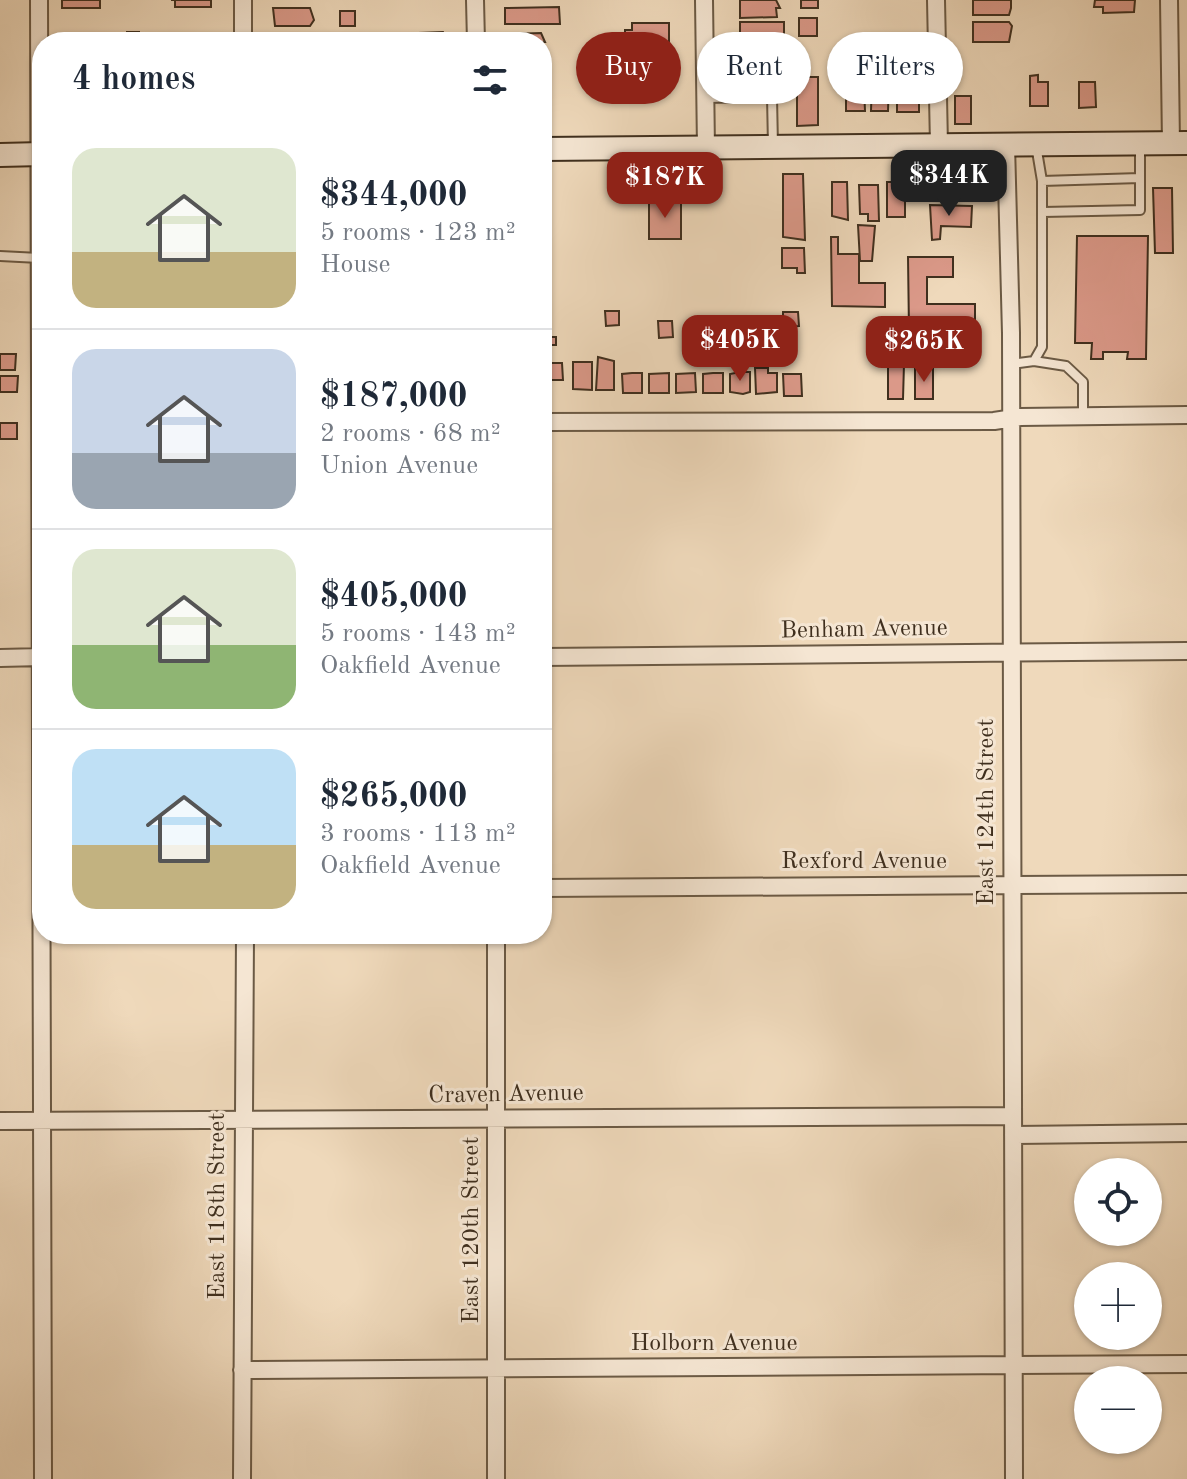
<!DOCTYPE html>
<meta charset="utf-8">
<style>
:root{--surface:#fff;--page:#f2f2f3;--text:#1f2937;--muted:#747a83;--line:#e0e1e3;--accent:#8f2418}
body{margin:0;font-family:"Old Standard TT",serif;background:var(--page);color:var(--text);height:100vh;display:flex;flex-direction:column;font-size:30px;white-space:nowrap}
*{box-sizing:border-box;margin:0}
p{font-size:26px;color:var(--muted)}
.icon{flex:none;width:44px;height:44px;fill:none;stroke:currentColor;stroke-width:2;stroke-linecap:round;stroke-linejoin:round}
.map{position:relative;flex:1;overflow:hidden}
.side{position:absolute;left:32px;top:32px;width:520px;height:912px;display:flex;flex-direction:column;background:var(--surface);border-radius:32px;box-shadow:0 2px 6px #0004}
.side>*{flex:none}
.top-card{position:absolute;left:576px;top:32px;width:490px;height:72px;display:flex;gap:16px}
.tools{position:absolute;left:1074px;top:1158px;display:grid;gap:16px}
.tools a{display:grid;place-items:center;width:88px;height:88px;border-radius:50%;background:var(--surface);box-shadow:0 2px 6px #0004;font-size:40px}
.price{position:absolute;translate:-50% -68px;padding:0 18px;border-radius:16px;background:var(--accent);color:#fff;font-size:26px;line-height:52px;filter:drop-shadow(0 2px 4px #0008)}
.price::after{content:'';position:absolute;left:50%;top:48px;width:24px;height:18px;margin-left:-12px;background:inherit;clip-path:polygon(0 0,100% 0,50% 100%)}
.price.selected{background:#222;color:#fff}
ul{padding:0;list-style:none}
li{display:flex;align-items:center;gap:24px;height:200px;padding:0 40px}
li+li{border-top:2px solid var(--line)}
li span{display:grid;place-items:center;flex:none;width:224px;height:160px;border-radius:24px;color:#555}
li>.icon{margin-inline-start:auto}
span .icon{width:96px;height:96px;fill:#fffc;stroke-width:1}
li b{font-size:34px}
h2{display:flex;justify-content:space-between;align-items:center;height:96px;padding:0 40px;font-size:34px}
.pill{padding:0 28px;border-radius:36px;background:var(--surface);box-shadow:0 2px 6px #0004;font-size:28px;line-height:72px}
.pill.selected{background:var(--accent);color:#fff}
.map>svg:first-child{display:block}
.building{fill:#db9989;stroke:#3f2f1e;stroke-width:2}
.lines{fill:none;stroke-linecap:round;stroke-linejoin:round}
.lane-casing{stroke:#6b5a45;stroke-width:12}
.street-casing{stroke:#6b5a45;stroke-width:20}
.secondary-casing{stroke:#3f2f1e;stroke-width:26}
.lane{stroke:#f5e6d3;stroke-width:8}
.street{stroke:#f5e6d3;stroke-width:16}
.secondary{stroke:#f5e6d3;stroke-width:22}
.labels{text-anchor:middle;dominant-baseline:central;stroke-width:6;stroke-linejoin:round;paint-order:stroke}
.street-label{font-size:24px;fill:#3f2f1e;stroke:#f5e6d3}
</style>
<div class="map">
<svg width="1187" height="1479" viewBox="0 0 1187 1479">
<rect width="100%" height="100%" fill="#efd9bb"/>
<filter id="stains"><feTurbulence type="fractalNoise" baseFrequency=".0025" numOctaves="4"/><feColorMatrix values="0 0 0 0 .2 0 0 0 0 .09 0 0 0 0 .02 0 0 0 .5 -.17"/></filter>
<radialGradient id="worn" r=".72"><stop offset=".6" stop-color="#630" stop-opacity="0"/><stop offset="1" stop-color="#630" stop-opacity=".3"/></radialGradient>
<path class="building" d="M62 0H100V8H62Z
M171 0H211V7H175V0Z
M740 0H776L780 8H776L777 17 740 18Z
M801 0H818V8H801Z
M973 0H1011V8L1009 15H973Z
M1095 0H1135L1134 12 1103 13V7H1094Z
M559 7 560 24H505V8Z
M273 8H310L314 20 310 26H275Z
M340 11H355V26H340Z
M799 18H817V36H799Z
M740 22H784V44H740Z
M973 22H1009L1012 26 1009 42H973Z
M632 23H669V42H625V30H632Z
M127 32H139V42H127Z
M443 32 447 42H419V33Z
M541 33 545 42H504V34Z
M63 36H100V41L106 42H61Z
M746 61H779V81L746 82Z
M1038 75V82H1048V106H1030V76Z
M797 77H818V125L797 126Z
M872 77H889L888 111H871Z
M1079 82H1095L1096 107 1079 108Z
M846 86H864L865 111H846Z
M897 88H919V112H897Z
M955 96H971V124H955Z
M783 174H803L805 240 783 237Z
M832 182H847L848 220 832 216Z
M887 182H905V217H887Z
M859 185H878L879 221H868V214H860Z
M1153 188H1172L1173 253H1155Z
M649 202H681V239H649Z
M930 205 972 206 971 227 941 226 940 239 932 240Z
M858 225 875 226 872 261H860Z
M1077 236H1148L1146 359H1127L1128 352H1103V359H1091L1092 343H1075Z
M831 237H838V254H859V283H885V307L832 306Z
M782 248H804L805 273H797V268H782Z
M908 257H953V277H927V304H975V330H909Z
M605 311H619V325L606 326Z
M783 312H798L799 326 783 327Z
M658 321H672L673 337 659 338Z
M766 332H780L781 353H767Z
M929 333 939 334V348H929Z
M542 337H556V345H546V355H542Z
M686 340H699V354H686Z
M0 354H16L15 370H0Z
M598 357 614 361V390H596Z
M891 361 904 364 903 399H888V364Z
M573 362H592V390L573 389Z
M545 363H562L563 380H546Z
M755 368H768V373H777V392L756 394Z
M915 369H933V399H915Z
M740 372H750V392L743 394 730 392V374Z
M632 373H642V393H623L622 374Z
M669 373V393H649V374Z
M695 373 696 392 676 393V374Z
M713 373H723V393H703V374Z
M783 374H801L802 396H784Z
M0 376H18L17 392H0Z
M0 423H17V439H0Z"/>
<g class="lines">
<g class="lane-casing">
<path id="lane" d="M705 98 772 97 773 146
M1036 145 1042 181 1140 178V146
M1043 212 1140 210V178
M0 256 39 258
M1034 361 1066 366 1083 382V416
M1011 364 1034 361 1042 347V181"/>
</g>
<g class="street-casing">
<path id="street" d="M39 0 43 1479
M243 0V42
M475 0 476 42
M704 0 706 148
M936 0 939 145
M1169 0 1171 143
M1006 145 1011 333 1014 1479
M542 422 994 421 1020 417 1187 415
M542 657 1187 651
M0 658 42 657
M542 888 1187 884
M496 934V1479
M0 1121 1013 1116
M1013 1135 1187 1133
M242 1370 1187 1364
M242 1479 245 934"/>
</g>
<g class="secondary-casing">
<path id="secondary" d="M542 149 1187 143
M0 155 42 154"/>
</g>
<use href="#lane" class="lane"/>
<use href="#street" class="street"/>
<use href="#secondary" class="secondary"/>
</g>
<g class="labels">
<g class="street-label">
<text transform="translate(864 630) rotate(-1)">Benham Avenue</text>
<text transform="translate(987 812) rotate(-90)">East 124th Street</text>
<text x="864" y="862">Rexford Avenue</text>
<text transform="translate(506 1095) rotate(-1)">Craven Avenue</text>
<text transform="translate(218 1206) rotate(-90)">East 118th Street</text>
<text transform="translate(472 1230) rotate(-90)">East 120th Street</text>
<text x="714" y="1344">Holborn Avenue</text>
</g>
</g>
<rect width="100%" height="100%" filter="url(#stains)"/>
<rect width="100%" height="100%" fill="url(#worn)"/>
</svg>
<div class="tools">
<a><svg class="icon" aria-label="locate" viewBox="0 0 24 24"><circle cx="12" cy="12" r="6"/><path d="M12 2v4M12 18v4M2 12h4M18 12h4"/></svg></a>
<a>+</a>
<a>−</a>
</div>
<b class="price selected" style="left:949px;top:218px">$344K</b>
<b class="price" style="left:665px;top:220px">$187K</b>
<b class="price" style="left:740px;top:383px">$405K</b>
<b class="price" style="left:924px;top:384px">$265K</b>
<div class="top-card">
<a class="pill selected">Buy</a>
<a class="pill">Rent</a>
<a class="pill">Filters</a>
</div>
<section class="side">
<h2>4 homes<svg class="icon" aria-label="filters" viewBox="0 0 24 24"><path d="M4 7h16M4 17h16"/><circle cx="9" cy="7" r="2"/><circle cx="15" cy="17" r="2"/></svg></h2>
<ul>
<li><span style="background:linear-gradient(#dfe7d0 65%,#c2b280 0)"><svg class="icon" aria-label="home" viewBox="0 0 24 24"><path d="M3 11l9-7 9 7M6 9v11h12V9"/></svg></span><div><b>$344,000</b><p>5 rooms · 123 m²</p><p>House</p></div></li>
<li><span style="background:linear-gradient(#c9d6e8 65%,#9aa5b1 0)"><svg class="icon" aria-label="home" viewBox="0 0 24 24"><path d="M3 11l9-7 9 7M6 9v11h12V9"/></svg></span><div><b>$187,000</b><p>2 rooms · 68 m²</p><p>Union Avenue</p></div></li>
<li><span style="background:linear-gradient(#dfe7d0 60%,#8fb573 0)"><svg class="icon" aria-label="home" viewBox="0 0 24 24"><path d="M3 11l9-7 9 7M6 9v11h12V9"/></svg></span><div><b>$405,000</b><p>5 rooms · 143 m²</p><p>Oakfield Avenue</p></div></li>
<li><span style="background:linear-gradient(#bfe0f5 60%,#c2b280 0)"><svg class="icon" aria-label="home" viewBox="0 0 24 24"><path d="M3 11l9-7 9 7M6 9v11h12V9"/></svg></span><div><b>$265,000</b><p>3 rooms · 113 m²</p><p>Oakfield Avenue</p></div></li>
</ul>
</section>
</div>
